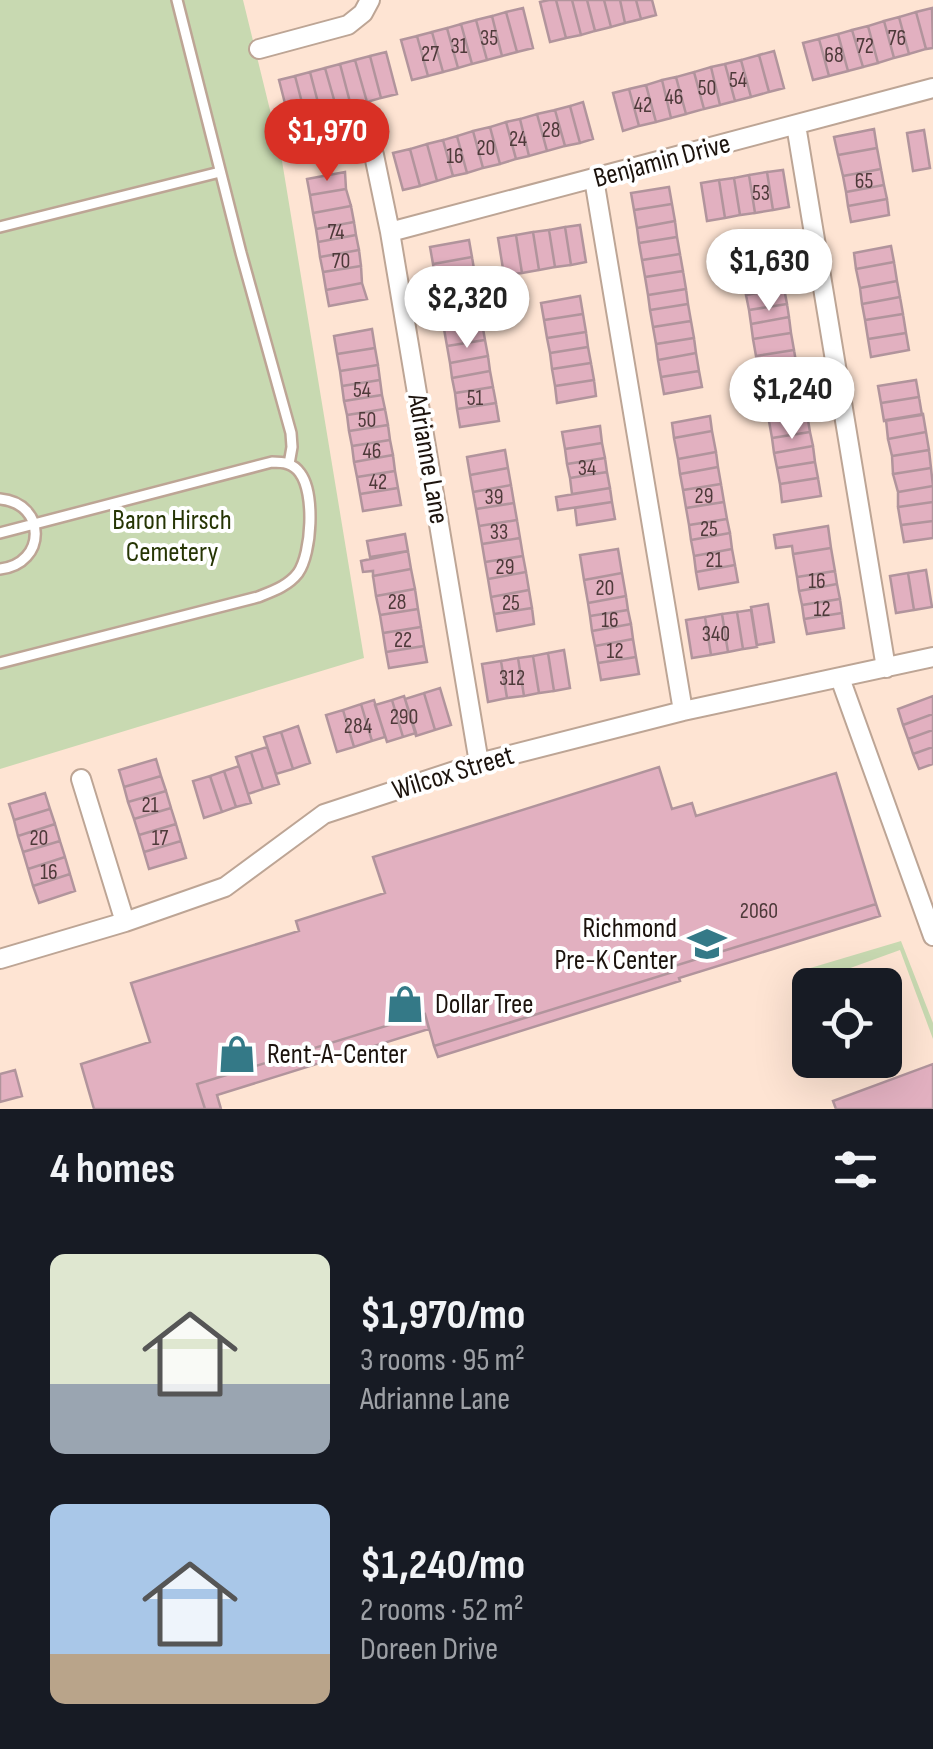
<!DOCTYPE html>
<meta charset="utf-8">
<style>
:root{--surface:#171b24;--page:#242831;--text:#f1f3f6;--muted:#9ea1a6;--accent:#d93025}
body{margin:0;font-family:"Sofia Sans Condensed",sans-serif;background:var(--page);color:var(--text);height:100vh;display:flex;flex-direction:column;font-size:38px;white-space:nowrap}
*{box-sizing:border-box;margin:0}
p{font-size:32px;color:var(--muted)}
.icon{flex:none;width:55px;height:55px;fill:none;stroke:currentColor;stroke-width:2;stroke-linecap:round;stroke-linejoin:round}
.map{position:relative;height:1109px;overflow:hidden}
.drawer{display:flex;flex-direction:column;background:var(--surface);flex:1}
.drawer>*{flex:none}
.buttons{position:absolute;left:792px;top:968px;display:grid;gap:20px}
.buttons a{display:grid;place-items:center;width:110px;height:110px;border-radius:15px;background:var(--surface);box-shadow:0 10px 40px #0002;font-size:50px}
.price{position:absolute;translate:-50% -85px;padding:0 22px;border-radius:35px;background:#fff;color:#222;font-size:32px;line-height:65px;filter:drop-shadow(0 2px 5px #0008)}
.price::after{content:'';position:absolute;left:50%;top:60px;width:30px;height:22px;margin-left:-15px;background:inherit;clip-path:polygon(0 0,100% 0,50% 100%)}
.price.selected{background:var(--accent);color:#fff}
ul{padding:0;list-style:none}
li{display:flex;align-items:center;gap:30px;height:250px;padding:0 50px}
li span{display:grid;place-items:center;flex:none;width:280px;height:200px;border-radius:15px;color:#555}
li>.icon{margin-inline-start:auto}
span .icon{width:120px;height:120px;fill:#fffc;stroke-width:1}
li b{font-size:42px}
h2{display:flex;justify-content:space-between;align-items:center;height:120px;padding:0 50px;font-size:42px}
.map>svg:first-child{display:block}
.green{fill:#c8d9b1}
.building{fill:#e2b0c0;stroke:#b1949c;stroke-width:2.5}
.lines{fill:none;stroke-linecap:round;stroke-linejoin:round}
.lane-casing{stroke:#bda595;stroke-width:14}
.street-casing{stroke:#bda595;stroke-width:22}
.lane{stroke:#fff;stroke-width:9}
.street{stroke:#fff;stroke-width:18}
.labels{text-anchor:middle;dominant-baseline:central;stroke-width:8;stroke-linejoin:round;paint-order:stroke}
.number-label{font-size:22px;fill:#4e3a3a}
.street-label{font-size:28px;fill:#1c130d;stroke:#fff}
.park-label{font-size:28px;fill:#263504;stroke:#fff}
.poi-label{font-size:28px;fill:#1c130d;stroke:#fff;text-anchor:start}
</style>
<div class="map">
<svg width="933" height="1109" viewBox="0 0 933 1109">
<rect width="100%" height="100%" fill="#fee4d3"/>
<path class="green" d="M0 0H243L281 155 364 658 0 769Z
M901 941 933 1023V1039L900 950 809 983 810 999 803 985 802 978 807 969Z"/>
<path class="building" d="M549 0H556L566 38 550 42 540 2Z
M556 0H572L581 35 566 38Z
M572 0H587L595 31 581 35Z
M587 0H604L611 27 595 31Z
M604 0H620L625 23 611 27Z
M620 0H636L641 19 625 23Z
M636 0H652L656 15 641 19Z
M523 8 533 48 517 52 506 12Z
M932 8 933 48 926 49 916 12Z
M506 12 517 52 502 56 492 16Z
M916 12 926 49 909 54 899 17Z
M492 16 502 56 487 60 476 20Z
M899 17 909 54 894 58 884 21Z
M476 20 487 60 472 64 461 24Z
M884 21 894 58 878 63 868 26Z
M461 24 472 64 458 68 447 28Z
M868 26 878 63 863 67 852 30Z
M447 28 458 68 443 72 432 32Z
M852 30 863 67 848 71 838 34Z
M432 32 443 72 428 76 417 36Z
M838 34 848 71 829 76 819 39Z
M417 36 428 76 412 80 401 40Z
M819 39 829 76 813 80 803 43Z
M774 51 784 88 769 92 759 55Z
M386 52 397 94 381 98 370 56Z
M759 55 769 92 751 97 741 60Z
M370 56 381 98 367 102 355 60Z
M355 60 367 102 351 106 340 64Z
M741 60 751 97 735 101 725 64Z
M340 64 351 106 337 110 325 68Z
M725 64 735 101 720 105 711 67Z
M711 67 720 105 704 109 694 72Z
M325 68 337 110 321 114 310 72Z
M310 72 321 114 306 118 295 76Z
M694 72 704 109 686 114 676 77Z
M295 76 306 118 290 123 279 80Z
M676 77 686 114 671 118 662 80Z
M662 80 671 118 656 122 646 85Z
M646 85 656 122 639 126 629 89Z
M629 89 639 126 623 131 613 93Z
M583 102 593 139 580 143 570 106Z
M570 106 580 143 565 146 555 110Z
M555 110 565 146 547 151 537 114Z
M537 114 547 151 529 156 520 119Z
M520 119 529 156 516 159 506 122Z
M506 122 516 159 500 164 490 127Z
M490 127 500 164 483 168 473 131Z
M874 129 877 148 838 155 834 137Z
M924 130 930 168 913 171 907 133Z
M473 131 483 168 467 173 457 136Z
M457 136 467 173 453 176 443 140Z
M443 140 453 176 437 181 427 144Z
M427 144 437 181 420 186 410 149Z
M877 148 881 169 843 176 838 155Z
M410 149 420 186 403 190 393 153Z
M881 169 884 185 846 192 843 176Z
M783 170 789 207 773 210 767 172Z
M345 172 346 189 310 195 307 179Z
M767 172 773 210 755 213 749 175Z
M749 175 755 213 740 215 734 178Z
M734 178 740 215 725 218 719 180Z
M719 180 725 218 707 221 701 183Z
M884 185 887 199 848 206 846 192Z
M669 187 672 204 634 210 631 193Z
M346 189 351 206 313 213 310 195Z
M887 199 889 215 851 222 848 206Z
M672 204 675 221 637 228 634 210Z
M351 206 354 222 316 229 313 213Z
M675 221 677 237 639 243 637 228Z
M354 222 356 235 318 242 316 229Z
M580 225 586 262 571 265 565 227Z
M565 227 571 265 555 267 549 230Z
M549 230 555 267 539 270 533 232Z
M533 232 539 270 522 273 516 235Z
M356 235 359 250 320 257 318 242Z
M516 235 522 273 504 275 498 238Z
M677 237 680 254 642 260 639 243Z
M469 240 472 257 433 264 430 247Z
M776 243 779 258 741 264 738 249Z
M891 246 894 262 856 269 854 253Z
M359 250 361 266 323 272 320 257Z
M680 254 683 271 645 277 642 260Z
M472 257 475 275 436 282 433 264Z
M779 258 781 273 744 279 741 264Z
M894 262 897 281 860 288 856 269Z
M361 266 362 283 326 290 323 272Z
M683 271 686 289 648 295 645 277Z
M781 273 784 288 746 295 744 279Z
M475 275 477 289 438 295 436 282Z
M897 281 900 297 862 304 860 288Z
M362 283 367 299 329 306 326 290Z
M784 288 787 304 749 310 746 295Z
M477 289 480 305 441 312 438 295Z
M686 289 688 304 650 310 648 295Z
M580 296 583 314 544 320 541 303Z
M900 297 903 314 865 320 862 304Z
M688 304 691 321 653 327 650 310Z
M787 304 789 317 751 324 749 310Z
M480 305 482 323 444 329 441 312Z
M583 314 586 332 547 338 544 320Z
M903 314 906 333 868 339 865 320Z
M789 317 791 333 753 339 751 324Z
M691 321 694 338 656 344 653 327Z
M482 323 485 340 447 346 444 329Z
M372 329 375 348 337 354 334 336Z
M586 332 588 347 550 353 547 338Z
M791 333 794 350 756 356 753 339Z
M906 333 909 350 871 357 868 339Z
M694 338 696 353 658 360 656 344Z
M485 340 488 356 450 363 447 346Z
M588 347 591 363 552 369 550 353Z
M375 348 378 365 340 371 337 354Z
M794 350 797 368 759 374 756 356Z
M696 353 699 371 661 377 658 360Z
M488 356 490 371 452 378 450 363Z
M591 363 594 380 555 386 552 369Z
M378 365 380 380 342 386 340 371Z
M490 371 493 387 455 393 452 378Z
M699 371 702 387 664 394 661 377Z
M380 380 382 395 344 401 342 386Z
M594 380 596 396 557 403 555 386Z
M916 380 919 397 881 403 878 386Z
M493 387 496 403 457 409 455 393Z
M382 395 385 409 347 415 344 401Z
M804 397 807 414 769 421 766 403Z
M919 397 922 415 884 421 881 403Z
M496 403 499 421 460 427 457 409Z
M385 409 388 425 349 431 347 415Z
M807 414 810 432 772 438 769 421Z
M923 414 926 432 888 439 886 420Z
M710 416 712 431 674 438 672 423Z
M388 425 390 440 352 446 349 431Z
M600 426 602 443 565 449 562 432Z
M712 431 716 452 678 459 674 438Z
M810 432 813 446 774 453 772 438Z
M926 432 929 450 892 456 888 439Z
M390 440 393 455 354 462 352 446Z
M602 443 605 458 567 464 565 449Z
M813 446 815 462 777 468 774 453Z
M505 450 508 468 470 475 467 457Z
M929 450 931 468 893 474 892 456Z
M716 452 718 467 680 474 678 459Z
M393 455 395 471 357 477 354 462Z
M605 458 607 472 570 478 567 464Z
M815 462 818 478 780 484 777 468Z
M718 467 721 484 683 490 680 474Z
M508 468 511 485 473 492 470 475Z
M931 468 933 486 898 492 893 474Z
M395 471 398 488 360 494 357 477Z
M607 472 610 488 572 494 570 478Z
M818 478 821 496 782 502 780 484Z
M721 484 724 502 686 508 683 490Z
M511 485 514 503 476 509 473 492Z
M933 486V502L898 507V492Z
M398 488 401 505 363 511 360 494Z
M610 488 612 502 558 510 556 497Z
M612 502 615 519 577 525 575 508Z
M724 502 727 519 689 525 686 508Z
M933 502V521L901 525 898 507Z
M514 503 517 520 479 526 476 509Z
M727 519 730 533 691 540 689 525Z
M517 520 520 538 482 544 479 526Z
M933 521V538L904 542 901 525Z
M828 526 831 548 793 554 792 546 776 548 774 535Z
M730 533 732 549 694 556 691 540Z
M405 534 408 551 370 557 367 541Z
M520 538 523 556 485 562 482 544Z
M831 548 835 571 797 577 793 554Z
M618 549 622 573 584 580 580 555Z
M732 549 735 565 696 572 694 556Z
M408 551 411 569 373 576V571L363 572 361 561Z
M523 556 526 572 488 579 485 562Z
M735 565 738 582 699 589 696 572Z
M411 569 415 589 376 596 373 576Z
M926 570 932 607 914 610 908 573Z
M835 571 837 584 799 591 797 577Z
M526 572 529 590 491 597 488 579Z
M622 573 626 596 588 603 584 580Z
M908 573 914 610 896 613 890 576Z
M837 584 840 599 802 605 799 591Z
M415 589 418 609 380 615 376 596Z
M529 590 532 608 494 614 491 597Z
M626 596 628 610 590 616 588 603Z
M840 599 842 613 804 619 802 605Z
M768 604 774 642 757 645 751 607Z
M532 608 534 624 497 631 494 614Z
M418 609 421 627 383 633 380 615Z
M628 610 631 624 592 631 590 616Z
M751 610 757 647 743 649 737 612Z
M737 612 743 649 728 652 722 614Z
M842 613 844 628 807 634 804 619Z
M722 614 728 652 711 655 705 617Z
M705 617 711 655 692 658 686 620Z
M631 624 633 639 595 646 592 631Z
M421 627 424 646 386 652 383 633Z
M633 639 636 657 598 663 595 646Z
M424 646 427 662 389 668 386 652Z
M564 650 570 688 554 691 548 653Z
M548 653 554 691 539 693 533 656Z
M533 656 539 693 524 696 518 658Z
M636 657 639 674 601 680 598 663Z
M518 658 524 696 507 698 501 661Z
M501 661 507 698 488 702 482 664Z
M440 688 451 725 435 730 424 693Z
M424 693 435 730 416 736 405 699Z
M404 696 416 733 403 737 392 700Z
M933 696V714L903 725 898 709Z
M374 700 385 737 372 741 361 704Z
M392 700 403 737 387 742 375 705Z
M361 704 372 741 354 747 343 710Z
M343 710 354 747 337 752 326 715Z
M933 714V730L908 739 903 725Z
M298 726 310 763 293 769 281 732Z
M933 730V747L913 754 908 739Z
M281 732 293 769 276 774 264 737Z
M267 747 279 784 263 789 251 752Z
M933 747V764L919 769 913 754Z
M251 752 263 789 248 794 236 757Z
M156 759 161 776 124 787 119 770Z
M239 766 251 803 236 807 224 771Z
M659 767 672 809 692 803 696 816 836 773 876 904 671 967 673 972 434 1046 425 1014 197 1084 205 1109H94L81 1064 150 1042 131 983 299 931 296 921 385 893 373 857Z
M224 771 236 807 222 812 210 776Z
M161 776 166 791 128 802 124 787Z
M210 776 222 812 204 818 193 781Z
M166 791 171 808 134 819 128 802Z
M45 793 50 809 14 820 9 804Z
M171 808 176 824 139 835 134 819Z
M50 809 55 824 18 836 14 820Z
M55 824 60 841 23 852 18 836Z
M176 824 181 841 144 852 139 835Z
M60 841 65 857 28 869 23 852Z
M181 841 186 858 149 869 144 852Z
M65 857 70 874 33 886 28 869Z
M70 874 75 891 39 903 33 886Z
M876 904 880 916 679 978 680 981 438 1057 434 1046 673 972 671 967Z
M425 1014 429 1029 217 1095 221 1109H205L197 1084Z
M933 1064V1109H836L833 1101Z
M15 1070 22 1096 0 1102V1074Z"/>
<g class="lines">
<g class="lane-casing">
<path id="lane" d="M177 0 241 253 291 433 292 447 289 464
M0 227 220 172
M0 499C47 503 47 564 0 569
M0 533 272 462C283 462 293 463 300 473 315 493 312 553 298 573 288 586 273 591 258 597L0 663"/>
</g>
<g class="street-casing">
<path id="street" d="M259 49 348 25 363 13 370 0
M796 125 886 668
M374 155 390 232 479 763
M594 179 683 711
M390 232 933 88
M840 678 933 936
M81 779 125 922
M0 959 125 922 225 887 324 814 479 763 683 711 933 657"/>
</g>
<use href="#lane" class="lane"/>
<use href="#street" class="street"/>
</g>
<defs>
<g id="school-bare" transform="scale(3)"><path d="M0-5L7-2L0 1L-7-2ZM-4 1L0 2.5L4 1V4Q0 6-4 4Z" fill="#347987" stroke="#fff" stroke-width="2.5" paint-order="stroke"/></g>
<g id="shop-bare" transform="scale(3)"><path d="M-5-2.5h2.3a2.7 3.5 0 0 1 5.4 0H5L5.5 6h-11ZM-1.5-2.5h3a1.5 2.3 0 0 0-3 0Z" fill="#347987" stroke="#fff" stroke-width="2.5" paint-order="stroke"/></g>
</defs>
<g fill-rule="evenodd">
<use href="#school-bare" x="707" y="944"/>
<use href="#shop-bare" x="405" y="1004"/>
<use href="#shop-bare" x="237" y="1054"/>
</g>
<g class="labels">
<g class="number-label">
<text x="489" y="38">35</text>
<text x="897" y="38">76</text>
<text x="459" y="46">31</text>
<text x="865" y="46">72</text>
<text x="430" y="54">27</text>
<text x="834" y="55">68</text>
<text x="738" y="80">54</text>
<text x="707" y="88">50</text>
<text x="674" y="97">46</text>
<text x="643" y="105">42</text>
<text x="551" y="130">28</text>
<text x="518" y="139">24</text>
<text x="486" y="148">20</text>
<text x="455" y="156">16</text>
<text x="864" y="181">65</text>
<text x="761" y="193">53</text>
<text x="336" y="232">74</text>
<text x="341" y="261">70</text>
<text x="362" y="390">54</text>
<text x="475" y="398">51</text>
<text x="367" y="420">50</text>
<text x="372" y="451">46</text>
<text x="587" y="468">34</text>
<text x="378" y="482">42</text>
<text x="704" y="496">29</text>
<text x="494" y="497">39</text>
<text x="709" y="529">25</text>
<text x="499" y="532">33</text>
<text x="714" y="560">21</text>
<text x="505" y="567">29</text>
<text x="817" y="581">16</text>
<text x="605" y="588">20</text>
<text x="397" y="602">28</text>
<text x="511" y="603">25</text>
<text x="822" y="609">12</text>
<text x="610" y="620">16</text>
<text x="716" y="634">340</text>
<text x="403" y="640">22</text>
<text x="615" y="651">12</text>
<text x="512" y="678">312</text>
<text x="404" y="717">290</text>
<text x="358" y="726">284</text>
<text x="150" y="805">21</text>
<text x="39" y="838">20</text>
<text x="160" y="838">17</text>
<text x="49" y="872">16</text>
<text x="759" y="911">2060</text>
</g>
<g class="street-label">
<text transform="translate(662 161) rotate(-15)">Benjamin Drive</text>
<text transform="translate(428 459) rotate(80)">Adrianne Lane</text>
<text transform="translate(453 773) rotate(-17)">Wilcox Street</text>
</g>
<g class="park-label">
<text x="172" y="520">Baron Hirsch<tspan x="172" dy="32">Cemetery</tspan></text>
</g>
<g class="poi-label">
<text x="677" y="928" text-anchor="end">Richmond<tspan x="677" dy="32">Pre-K Center</tspan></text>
<text x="435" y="1004">Dollar Tree</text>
<text x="267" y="1054">Rent-A-Center</text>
</g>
</g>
</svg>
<div class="buttons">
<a><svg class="icon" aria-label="locate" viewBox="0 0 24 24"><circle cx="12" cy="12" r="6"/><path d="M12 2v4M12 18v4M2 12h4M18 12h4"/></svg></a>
</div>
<b class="price selected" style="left:327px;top:184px">$1,970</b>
<b class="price" style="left:769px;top:314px">$1,630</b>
<b class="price" style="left:467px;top:351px">$2,320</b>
<b class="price" style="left:792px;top:442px">$1,240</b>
</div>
<section class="drawer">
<h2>4 homes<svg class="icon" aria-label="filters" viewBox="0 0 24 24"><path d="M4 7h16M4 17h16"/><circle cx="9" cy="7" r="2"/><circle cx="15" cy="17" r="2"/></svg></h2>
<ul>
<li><span style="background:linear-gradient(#dfe7d0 65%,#9aa5b1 0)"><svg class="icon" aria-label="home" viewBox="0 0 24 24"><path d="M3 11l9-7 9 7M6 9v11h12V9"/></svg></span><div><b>$1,970/mo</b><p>3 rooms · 95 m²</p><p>Adrianne Lane</p></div></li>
<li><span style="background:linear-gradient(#a9c7e8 75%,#b9a48a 0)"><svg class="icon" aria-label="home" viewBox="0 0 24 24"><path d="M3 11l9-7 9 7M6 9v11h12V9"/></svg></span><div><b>$1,240/mo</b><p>2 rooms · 52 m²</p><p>Doreen Drive</p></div></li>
</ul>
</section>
